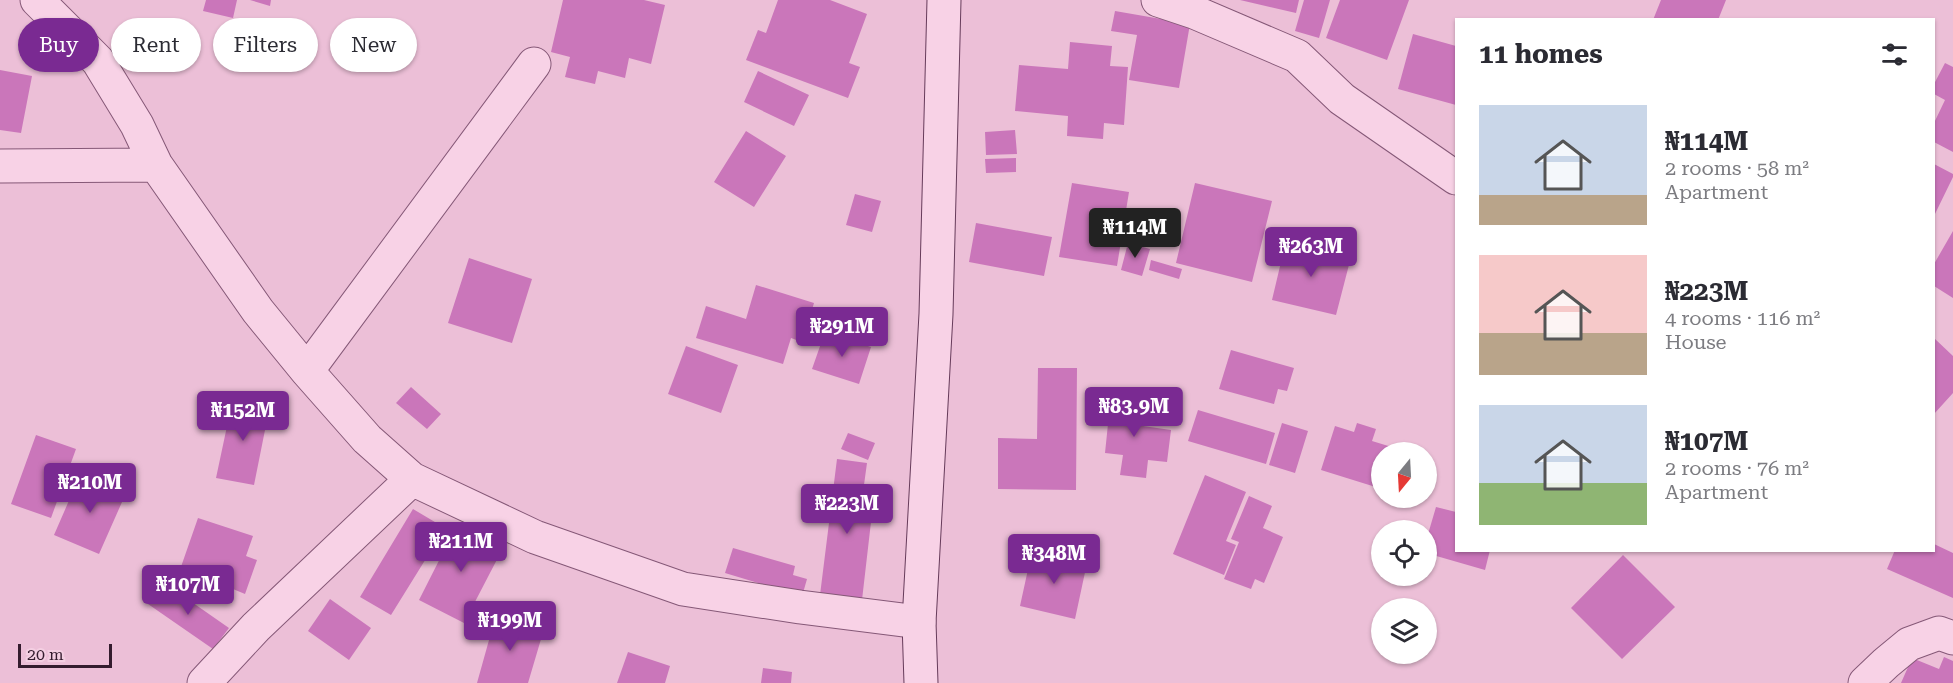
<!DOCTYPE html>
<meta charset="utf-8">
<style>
:root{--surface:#fff;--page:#f2f2f3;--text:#2b2b33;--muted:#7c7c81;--accent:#7a2a92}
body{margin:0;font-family:"Roboto Serif",serif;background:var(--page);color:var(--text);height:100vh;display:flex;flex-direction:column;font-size:22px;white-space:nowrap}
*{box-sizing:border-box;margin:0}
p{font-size:20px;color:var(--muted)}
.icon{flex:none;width:33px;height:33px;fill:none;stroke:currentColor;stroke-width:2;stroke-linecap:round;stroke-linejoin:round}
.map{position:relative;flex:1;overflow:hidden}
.sheet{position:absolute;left:1455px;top:18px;width:480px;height:534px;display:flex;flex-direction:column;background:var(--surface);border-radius:0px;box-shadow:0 2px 4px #0004}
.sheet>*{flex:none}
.hud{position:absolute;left:18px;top:18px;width:570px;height:54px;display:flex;gap:12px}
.needle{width:39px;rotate:198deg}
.tools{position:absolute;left:1371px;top:442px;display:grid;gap:12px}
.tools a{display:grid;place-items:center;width:66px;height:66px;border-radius:50%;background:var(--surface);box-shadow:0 2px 4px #0004;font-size:30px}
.scale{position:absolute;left:18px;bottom:15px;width:94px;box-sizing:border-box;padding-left:6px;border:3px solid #341c2e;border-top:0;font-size:16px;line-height:21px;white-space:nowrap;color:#341c2e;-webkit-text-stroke:4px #f4cfe2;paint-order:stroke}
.price{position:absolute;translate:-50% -51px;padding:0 14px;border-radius:6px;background:var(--accent);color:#fff;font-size:20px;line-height:39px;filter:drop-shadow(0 2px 3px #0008)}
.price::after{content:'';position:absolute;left:50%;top:36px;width:18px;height:14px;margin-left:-9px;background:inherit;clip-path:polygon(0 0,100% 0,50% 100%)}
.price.on{background:#222;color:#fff}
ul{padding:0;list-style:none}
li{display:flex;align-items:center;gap:18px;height:150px;padding:0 24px}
li span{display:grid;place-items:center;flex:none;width:168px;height:120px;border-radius:0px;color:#555}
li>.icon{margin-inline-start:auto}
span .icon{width:72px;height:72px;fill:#fffc;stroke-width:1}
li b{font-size:26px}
h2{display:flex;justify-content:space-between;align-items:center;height:72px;padding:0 24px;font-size:26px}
.chip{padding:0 21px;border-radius:27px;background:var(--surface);box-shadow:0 2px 4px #0004;font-size:21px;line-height:54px}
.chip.on{background:var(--accent);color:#fff}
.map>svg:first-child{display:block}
.building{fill:#ca76ba}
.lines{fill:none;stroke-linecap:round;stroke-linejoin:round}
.street-casing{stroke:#855877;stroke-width:35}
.secondary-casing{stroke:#663b5a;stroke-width:35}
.street{stroke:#f8d2e6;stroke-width:33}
.secondary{stroke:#f8d2e6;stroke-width:33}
</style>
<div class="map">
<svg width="1953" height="683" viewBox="0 0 1953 683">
<rect width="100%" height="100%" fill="#ecbfd7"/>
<path class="building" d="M206 0H237L233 18 203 11Z
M250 0H271L270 6Z
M563 0H644L665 5 651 64 629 58 625 78 598 71 595 84 565 77 570 57 551 52Z
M778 0H830L867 14 849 63 860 67 848 98 746 60 758 30 766 33Z
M1240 0H1299L1296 13Z
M1304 0H1330L1319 38 1295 31Z
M1340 0H1409L1387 60 1326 38Z
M1661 0H1726L1718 20H1653Z
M1115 11 1190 24 1179 88 1129 80 1137 35 1111 31Z
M1413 34 1456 46V105L1398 89Z
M1070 42 1112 46 1110 66 1128 67 1124 125 1104 123 1103 139 1067 136 1068 116 1015 111 1019 65 1068 69Z
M1945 63 1953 67V152L1934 142V123L1945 100 1934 94V84Z
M0 70 32 76 21 133 0 130Z
M758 71 809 95 794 126 744 102Z
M1015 130 1017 154 986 155 985 132Z
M746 131 786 156 754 207 714 182Z
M1016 158V172L986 173 985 159Z
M1934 164 1953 174V177L1934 216Z
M1072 183 1129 192 1117 266 1059 257Z
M1195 183 1272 201 1252 282 1176 263Z
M855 194 881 201 872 232 846 225Z
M976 223 1052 237 1044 276 969 262Z
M1953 231V298L1934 286V264Z
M1286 241 1351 257 1336 315 1272 300Z
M1128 243 1150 249 1142 276 1121 270Z
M469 258 532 279 512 343 448 323Z
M1151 260 1182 269 1179 279 1149 270Z
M756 285 814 303 802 342 791 338 783 364 696 338 706 306 746 319Z
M825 332 871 347 859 384 812 369Z
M1934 338 1953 356V393L1934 414Z
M686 346 738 365 721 413 668 394Z
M1231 350 1294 368 1287 391 1278 389 1274 404 1219 389Z
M1038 368H1077L1076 490 998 489V438L1037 439Z
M411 387 441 414 427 429 396 403Z
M1111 395 1139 398 1136 425 1171 430 1167 462 1148 460 1146 478 1120 475 1123 455 1105 453Z
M233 398 270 405 254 485 216 478Z
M1198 410 1275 433 1266 464 1188 441Z
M1282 423 1308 431 1295 473 1269 465Z
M1357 423 1376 429 1372 441 1408 452 1382 453V489L1321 470 1335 426 1354 432Z
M848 433 875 443 868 460 841 449Z
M36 435 76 449 51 518 11 504Z
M837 459 867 463 859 521 871 522 862 600 820 595Z
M81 473 126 493 99 554 54 535Z
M1205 475 1246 492 1226 541 1236 545 1224 575 1173 554Z
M1249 496 1272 506 1263 528 1283 537 1264 583 1255 579 1251 589 1224 579 1239 542 1231 539Z
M1436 507 1456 512V550H1490L1485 570 1426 553V541Z
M413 509 445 528 391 615 360 597Z
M198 518 253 536 246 556 257 560 245 594 233 589 228 603 175 584Z
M458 523 504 546 464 623 419 600Z
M1934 544 1953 553V598L1887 569 1895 550H1934Z
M733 548 795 566 793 575 807 579 803 593 788 592 725 573Z
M1032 551 1087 563 1075 619 1020 606Z
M1623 555 1675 607 1622 659 1571 608Z
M163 582 229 628 213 649 148 604Z
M330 599 371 628 349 660 308 631Z
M496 615 544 629 528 683H477Z
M628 652 670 666 665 683H617Z
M1944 657 1953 661V683H1901L1912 658 1939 669Z
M763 668 792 672 791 683H761Z"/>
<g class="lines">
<g class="street-casing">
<path id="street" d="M37 0 98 61 137 125 156 165 258 311 307 371 367 439 412 479 535 537 683 589 800 607 919 622
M1158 0 1194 12 1297 56 1342 99 1456 178
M0 166 156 165
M307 371 534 64
M204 683 256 627 412 479
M1865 683 1886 663 1909 644 1939 633 1953 638"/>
</g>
<g class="secondary-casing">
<path id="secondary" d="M921 683 919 622 936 314 944 0"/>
</g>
<use href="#street" class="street"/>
<use href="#secondary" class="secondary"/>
</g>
</svg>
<div class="tools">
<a><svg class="needle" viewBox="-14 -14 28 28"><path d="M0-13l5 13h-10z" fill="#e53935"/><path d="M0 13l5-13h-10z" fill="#7c7c81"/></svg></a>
<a><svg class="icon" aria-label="locate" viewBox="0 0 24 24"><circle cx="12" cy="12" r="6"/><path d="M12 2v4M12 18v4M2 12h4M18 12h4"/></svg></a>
<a><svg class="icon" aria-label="layers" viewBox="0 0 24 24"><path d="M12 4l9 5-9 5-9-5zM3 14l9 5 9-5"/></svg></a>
</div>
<div class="scale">20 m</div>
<b class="price on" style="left:1135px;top:259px">₦114M</b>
<b class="price" style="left:1311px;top:278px">₦263M</b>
<b class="price" style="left:842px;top:358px">₦291M</b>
<b class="price" style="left:1134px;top:438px">₦83.9M</b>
<b class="price" style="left:243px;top:442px">₦152M</b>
<b class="price" style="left:90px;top:514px">₦210M</b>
<b class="price" style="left:847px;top:535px">₦223M</b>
<b class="price" style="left:461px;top:573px">₦211M</b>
<b class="price" style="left:1054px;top:585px">₦348M</b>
<b class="price" style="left:188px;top:616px">₦107M</b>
<b class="price" style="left:510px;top:652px">₦199M</b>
<div class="hud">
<a class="chip on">Buy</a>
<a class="chip">Rent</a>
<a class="chip">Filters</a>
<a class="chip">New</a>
</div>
<section class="sheet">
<h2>11 homes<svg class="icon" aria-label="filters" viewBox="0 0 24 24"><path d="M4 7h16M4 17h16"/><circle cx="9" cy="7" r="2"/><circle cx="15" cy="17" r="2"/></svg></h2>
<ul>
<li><span style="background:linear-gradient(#c9d6e8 75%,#b9a48a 0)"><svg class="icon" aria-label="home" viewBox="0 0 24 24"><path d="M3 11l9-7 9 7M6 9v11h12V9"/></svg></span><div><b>₦114M</b><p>2 rooms · 58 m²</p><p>Apartment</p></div></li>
<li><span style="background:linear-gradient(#f6c9c9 65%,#b9a48a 0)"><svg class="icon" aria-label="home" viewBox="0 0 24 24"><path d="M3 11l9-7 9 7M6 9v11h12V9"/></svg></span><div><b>₦223M</b><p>4 rooms · 116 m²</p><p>House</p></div></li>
<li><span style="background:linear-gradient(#c9d6e8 65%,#8fb573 0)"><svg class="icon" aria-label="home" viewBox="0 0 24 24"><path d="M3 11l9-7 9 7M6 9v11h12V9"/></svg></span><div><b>₦107M</b><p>2 rooms · 76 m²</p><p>Apartment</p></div></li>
</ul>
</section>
</div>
